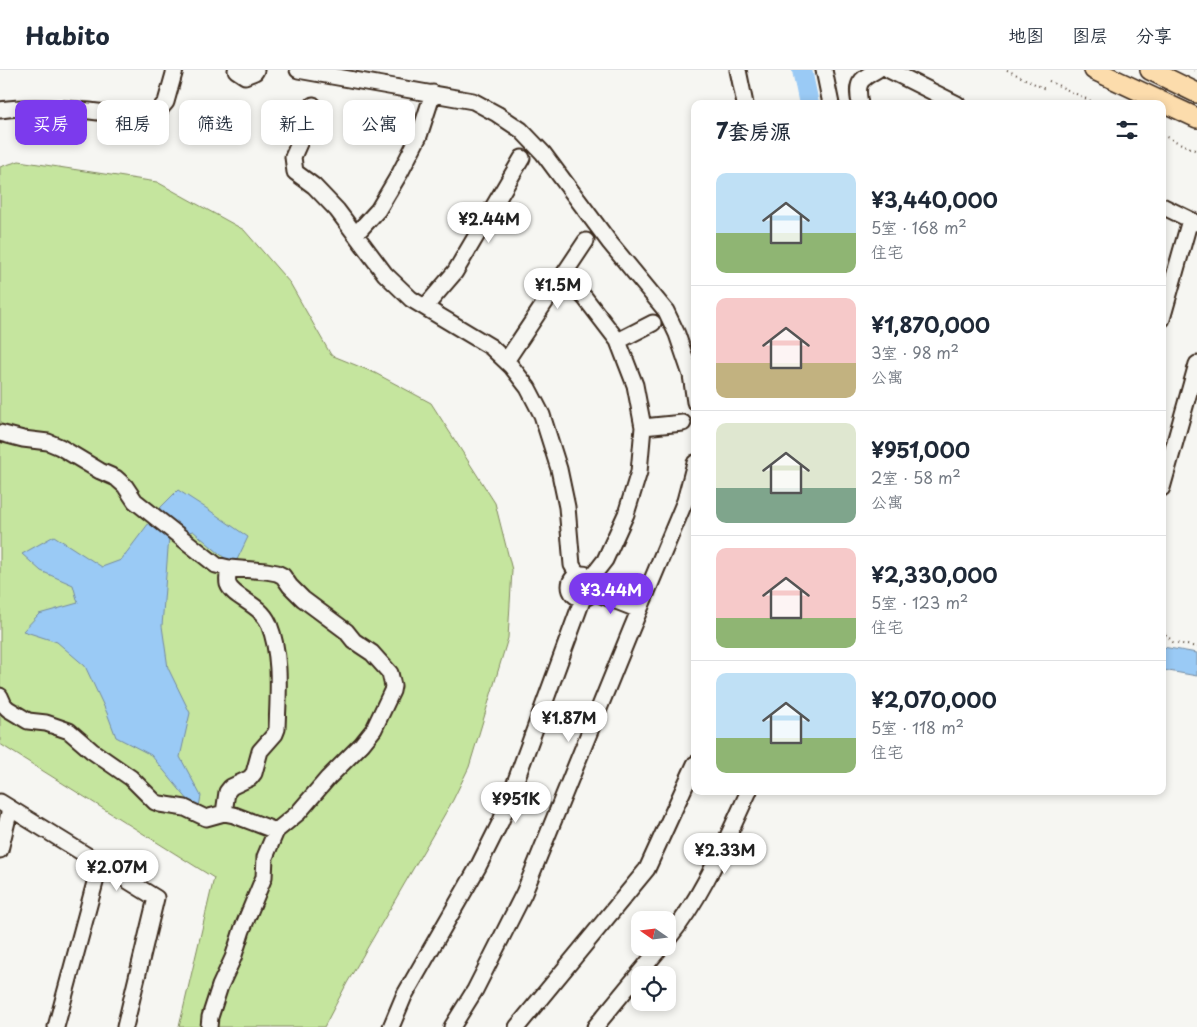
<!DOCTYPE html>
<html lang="zh">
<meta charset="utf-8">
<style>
:root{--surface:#fff;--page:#f2f2f3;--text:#1f2937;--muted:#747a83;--line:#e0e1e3;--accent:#7c3aed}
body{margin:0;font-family:"Playpen Sans","LXGW WenKai TC",sans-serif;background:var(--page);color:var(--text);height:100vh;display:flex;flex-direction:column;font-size:19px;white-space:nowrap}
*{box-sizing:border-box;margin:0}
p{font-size:16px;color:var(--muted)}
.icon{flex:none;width:28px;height:28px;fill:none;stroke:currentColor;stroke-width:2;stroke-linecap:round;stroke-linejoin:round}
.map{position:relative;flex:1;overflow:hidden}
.panel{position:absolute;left:691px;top:30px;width:475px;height:695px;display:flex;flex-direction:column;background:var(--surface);border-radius:10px;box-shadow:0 2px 8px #0003}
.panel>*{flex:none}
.guide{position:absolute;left:15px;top:30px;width:475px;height:45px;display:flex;gap:10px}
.needle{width:32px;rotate:284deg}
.tools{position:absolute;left:631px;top:841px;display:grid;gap:10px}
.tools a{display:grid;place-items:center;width:45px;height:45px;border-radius:10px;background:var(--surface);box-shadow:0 2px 8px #0003;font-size:25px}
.price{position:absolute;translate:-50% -42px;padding:0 11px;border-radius:18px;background:#fff;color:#222;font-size:16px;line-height:32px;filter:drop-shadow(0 1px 2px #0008)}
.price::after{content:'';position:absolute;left:50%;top:30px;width:15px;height:11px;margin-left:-8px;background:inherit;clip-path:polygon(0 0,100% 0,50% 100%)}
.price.selected{background:var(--accent);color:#fff}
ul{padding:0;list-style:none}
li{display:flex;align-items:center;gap:15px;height:125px;padding:0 25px}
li+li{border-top:1px solid var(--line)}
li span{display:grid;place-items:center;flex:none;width:140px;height:100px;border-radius:10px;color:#555}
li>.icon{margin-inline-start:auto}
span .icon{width:60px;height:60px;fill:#fffc;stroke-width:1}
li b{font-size:21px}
h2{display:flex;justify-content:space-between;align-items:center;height:60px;padding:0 25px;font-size:21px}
.chip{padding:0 18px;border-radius:10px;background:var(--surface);box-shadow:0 2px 8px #0003;font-size:18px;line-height:45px}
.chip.selected{background:var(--accent);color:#fff}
header{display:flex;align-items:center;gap:30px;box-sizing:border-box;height:70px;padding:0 25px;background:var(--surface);border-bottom:1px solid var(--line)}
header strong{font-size:24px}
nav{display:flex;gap:28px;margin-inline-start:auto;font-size:18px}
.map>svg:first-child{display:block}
.green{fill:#c5e59e;stroke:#80885e}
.water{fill:#9acaf5;stroke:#748a9f}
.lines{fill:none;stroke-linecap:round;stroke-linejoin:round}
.river{stroke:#9acaf5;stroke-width:20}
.minor-casing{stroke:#3b2a1e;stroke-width:19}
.major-casing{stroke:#3b2a1e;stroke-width:22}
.path{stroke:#3b2a1e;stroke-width:2;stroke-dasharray:1 4;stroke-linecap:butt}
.minor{stroke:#f6f6f2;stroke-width:15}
.major{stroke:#fcdcac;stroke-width:19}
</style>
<header>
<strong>Habito</strong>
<nav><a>地图</a><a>图层</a><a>分享</a></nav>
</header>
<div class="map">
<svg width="1197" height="957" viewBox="0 0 1197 957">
<rect width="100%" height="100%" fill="#f6f6f2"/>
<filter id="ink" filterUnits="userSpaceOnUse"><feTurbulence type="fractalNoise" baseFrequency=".02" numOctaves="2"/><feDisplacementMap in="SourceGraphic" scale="10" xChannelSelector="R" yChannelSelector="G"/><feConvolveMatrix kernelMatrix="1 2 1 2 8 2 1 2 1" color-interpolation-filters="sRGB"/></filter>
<g filter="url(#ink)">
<path class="green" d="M19 91 157 112 244 160 290 213 331 285 375 303 431 333 495 433 512 500 508 568 469 697 453 730 347 913 324 957H179L214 808 0 674V97Z"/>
<path class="water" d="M178 420 209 440 248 467 234 496 193 461 169 466 162 556 168 598 190 643 180 687 201 726 198 742 151 685 116 667 107 643 85 596 57 572 23 561 39 544 78 533 73 515 41 501 22 484 54 466 102 497 121 490 161 437Z
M1163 577 1197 583V606L1163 600Z"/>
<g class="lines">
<path class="river" d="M802 0 809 34"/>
<g class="minor-casing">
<path id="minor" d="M236 0 245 6 255 2 256 0
M298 0 473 31 497 44 521 60 543 83 610 173 666 241 677 264 691 305 695 332
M738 0 745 34
M824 0 831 34
M889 0 957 34
M860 34C856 13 859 10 877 0
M313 35 312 44 293 87 295 102 314 116 337 140 385 204 411 229 491 277 511 296 528 318 542 345 559 399 567 437 572 495 578 505
M0 40C51 33 103 45 154 46L166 32 175 0
M1162 136 1197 153
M356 164 378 140 400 103 419 66 433 23
M563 206 585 228 618 271 635 315 643 357 639 402 626 444 605 490 591 508
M425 237 455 202 522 88
M1162 249 1190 150
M618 271 653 253
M506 291 586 171
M643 357 683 353
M0 363 23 369 48 372 60 377 100 401 116 408 125 416 135 431 216 495 229 498 266 501 277 503 283 506 290 516 303 529 346 561 354 571 372 583 390 603 393 616 392 621 374 659 362 674 328 708 298 743 276 761 265 787 264 807 242 860 233 888 220 916 210 947 209 957
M1162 418 1197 294
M570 516a12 12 0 1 1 24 0a12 12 0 1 1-24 0Z
M593 522 639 540
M0 626 4 635 8 639 28 651 46 653 69 661 92 681 131 708 155 732 160 734 185 738 206 748 224 743 234 745 276 761
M0 732 156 828 125 957
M224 743 227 722 231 717 250 708 254 703 260 681 275 664 277 659C278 624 282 587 269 554 260 533 233 528 228 514 227 509 228 503 229 498
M0 780 10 739
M668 869C703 826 725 772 749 721
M56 957 100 794
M391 957 404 926 478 797 501 751 583 528
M452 957 475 920 524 823 631 560 685 431 695 393
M517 957 647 799 695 694
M595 957 660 878"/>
</g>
<g class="major-casing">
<path id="major" d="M1094 0 1197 48
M1150 0 1197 23"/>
</g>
<path class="path" d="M1007 0 1045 19
M1194 0 1197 1
M1049 11 1097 34
M1162 65 1197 81
M1162 561 1173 572 1197 577"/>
<use href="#minor" class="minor"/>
<use href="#major" class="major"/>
</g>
</g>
</svg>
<div class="tools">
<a><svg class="needle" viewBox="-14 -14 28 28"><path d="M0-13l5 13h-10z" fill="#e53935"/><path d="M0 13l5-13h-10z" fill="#747a83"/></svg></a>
<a><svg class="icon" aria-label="locate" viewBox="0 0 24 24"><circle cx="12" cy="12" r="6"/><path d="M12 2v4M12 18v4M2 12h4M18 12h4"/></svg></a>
</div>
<b class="price" style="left:489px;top:174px">¥2.44M</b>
<b class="price" style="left:558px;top:240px">¥1.5M</b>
<b class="price selected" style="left:611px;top:545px">¥3.44M</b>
<b class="price" style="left:569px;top:673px">¥1.87M</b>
<b class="price" style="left:516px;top:754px">¥951K</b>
<b class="price" style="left:725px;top:805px">¥2.33M</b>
<b class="price" style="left:117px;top:822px">¥2.07M</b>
<div class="guide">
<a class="chip selected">买房</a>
<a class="chip">租房</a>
<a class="chip">筛选</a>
<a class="chip">新上</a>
<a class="chip">公寓</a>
</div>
<section class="panel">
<h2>7套房源<svg class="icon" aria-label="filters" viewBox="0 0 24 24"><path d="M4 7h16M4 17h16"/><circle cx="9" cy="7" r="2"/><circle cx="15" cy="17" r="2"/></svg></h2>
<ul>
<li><span style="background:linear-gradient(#bfe0f5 60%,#8fb573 0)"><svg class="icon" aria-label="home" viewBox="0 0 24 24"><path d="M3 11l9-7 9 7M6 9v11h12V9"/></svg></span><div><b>¥3,440,000</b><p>5室 · 168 m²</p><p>住宅</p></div></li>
<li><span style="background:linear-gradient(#f6c9c9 65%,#c2b280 0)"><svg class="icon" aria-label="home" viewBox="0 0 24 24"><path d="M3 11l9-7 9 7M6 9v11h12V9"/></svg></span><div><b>¥1,870,000</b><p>3室 · 98 m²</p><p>公寓</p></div></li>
<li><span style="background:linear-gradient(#dfe7d0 65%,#7fa58c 0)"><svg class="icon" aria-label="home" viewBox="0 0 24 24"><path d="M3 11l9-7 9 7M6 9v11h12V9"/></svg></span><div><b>¥951,000</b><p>2室 · 58 m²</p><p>公寓</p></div></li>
<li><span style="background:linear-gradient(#f6c9c9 70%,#8fb573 0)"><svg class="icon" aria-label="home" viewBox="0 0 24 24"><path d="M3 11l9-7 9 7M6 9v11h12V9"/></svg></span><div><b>¥2,330,000</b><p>5室 · 123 m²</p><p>住宅</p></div></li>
<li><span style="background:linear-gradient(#bfe0f5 65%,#8fb573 0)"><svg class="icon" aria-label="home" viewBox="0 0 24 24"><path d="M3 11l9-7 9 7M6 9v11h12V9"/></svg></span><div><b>¥2,070,000</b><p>5室 · 118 m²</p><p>住宅</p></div></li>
</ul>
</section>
</div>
